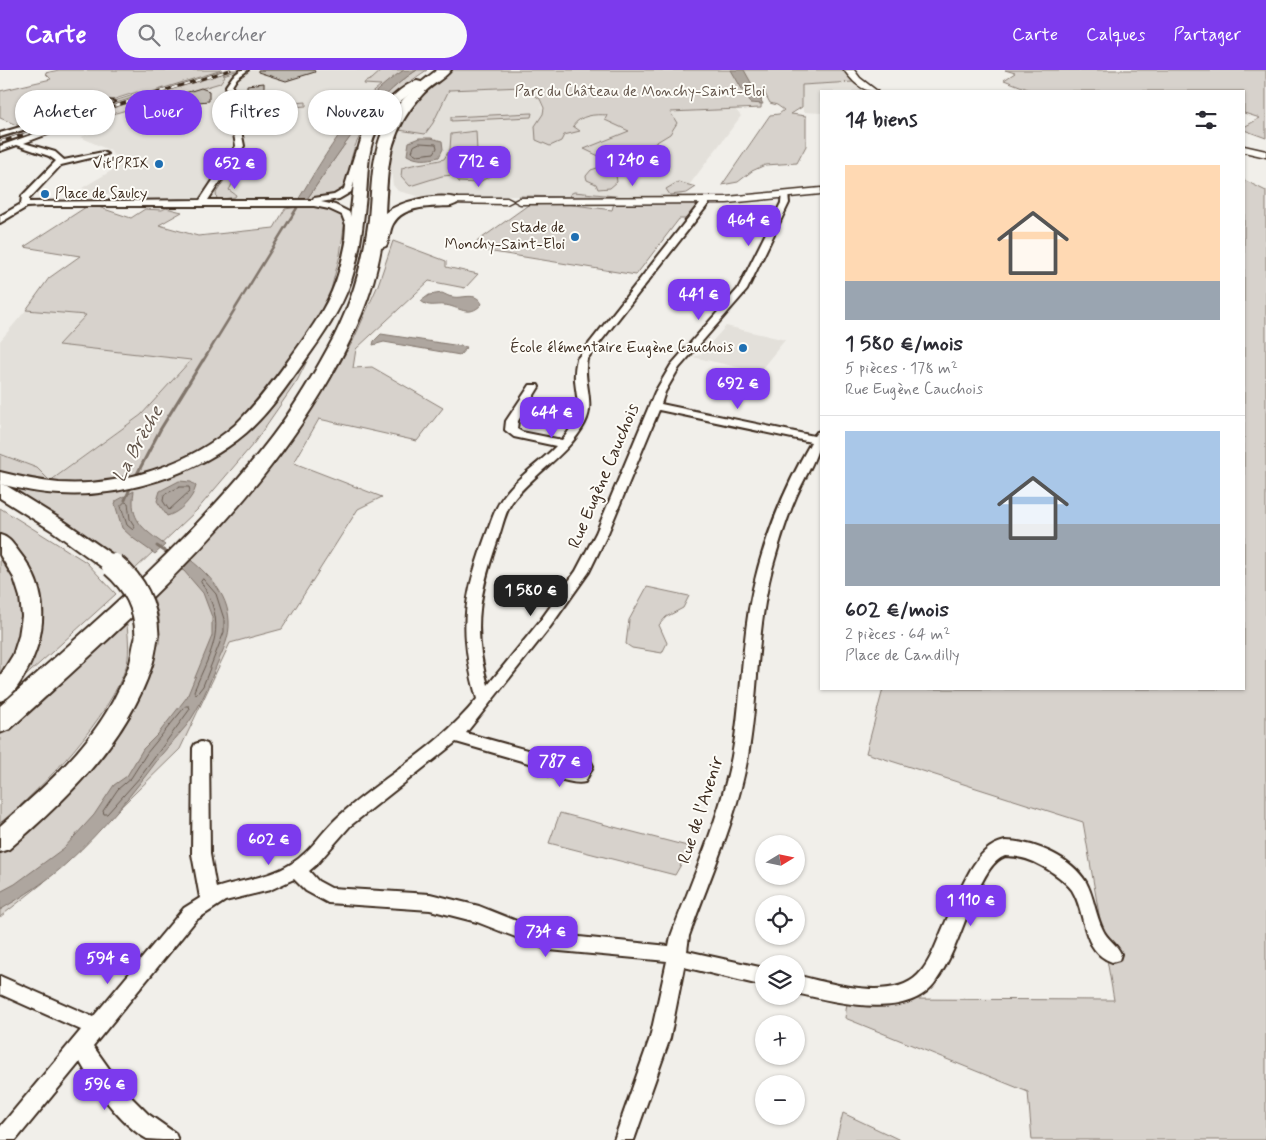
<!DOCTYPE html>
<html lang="fr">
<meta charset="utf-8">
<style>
:root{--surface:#fff;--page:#f7f7f7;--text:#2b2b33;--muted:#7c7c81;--line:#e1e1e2;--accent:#7c3aed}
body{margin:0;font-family:Mynerve,sans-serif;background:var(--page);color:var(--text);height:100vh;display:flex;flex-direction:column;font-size:19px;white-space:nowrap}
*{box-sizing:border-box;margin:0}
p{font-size:16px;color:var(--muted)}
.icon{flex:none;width:28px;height:28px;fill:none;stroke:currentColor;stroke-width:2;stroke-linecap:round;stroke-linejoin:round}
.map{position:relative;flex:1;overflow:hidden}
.side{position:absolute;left:820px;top:20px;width:425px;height:600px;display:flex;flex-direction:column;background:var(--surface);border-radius:0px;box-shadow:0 1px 4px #0004}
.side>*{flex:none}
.top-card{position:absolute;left:15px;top:20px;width:475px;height:45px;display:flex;gap:10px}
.needle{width:32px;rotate:80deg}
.fabs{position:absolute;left:755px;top:765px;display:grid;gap:10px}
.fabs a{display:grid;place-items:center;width:50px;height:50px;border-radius:50%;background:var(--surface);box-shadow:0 1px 4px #0004;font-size:25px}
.price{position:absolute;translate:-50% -42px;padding:0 11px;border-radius:10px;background:var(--accent);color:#fff;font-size:16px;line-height:32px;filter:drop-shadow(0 1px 2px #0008)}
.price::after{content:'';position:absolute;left:50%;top:30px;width:15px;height:11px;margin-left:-8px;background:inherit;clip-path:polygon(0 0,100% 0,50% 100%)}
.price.current{background:#222;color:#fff}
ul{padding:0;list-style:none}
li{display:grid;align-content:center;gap:10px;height:265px;padding:0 25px}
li+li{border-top:1px solid var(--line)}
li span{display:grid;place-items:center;height:155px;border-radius:0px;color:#555}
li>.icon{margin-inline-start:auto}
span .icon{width:90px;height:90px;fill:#fffc;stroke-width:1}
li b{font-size:21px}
h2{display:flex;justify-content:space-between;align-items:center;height:60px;padding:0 25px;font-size:21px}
.pill{padding:0 18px;border-radius:22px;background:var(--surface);box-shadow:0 1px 4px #0004;font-size:18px;line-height:45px}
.pill.current{background:var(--accent);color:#fff}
header{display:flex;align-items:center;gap:30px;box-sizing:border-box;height:70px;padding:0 25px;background:var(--accent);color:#fff}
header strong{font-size:24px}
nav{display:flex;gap:28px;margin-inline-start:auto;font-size:18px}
.search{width:350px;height:45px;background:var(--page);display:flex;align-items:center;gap:12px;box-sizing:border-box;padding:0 18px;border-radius:28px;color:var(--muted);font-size:19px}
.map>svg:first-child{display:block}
.built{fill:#e3e0da}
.green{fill:#d7d2cc;stroke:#897e75}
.water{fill:#aea69f;stroke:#80746b}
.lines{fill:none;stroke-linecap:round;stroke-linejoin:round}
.shore{stroke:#695c52;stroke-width:1}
.stream-far1{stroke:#80746b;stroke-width:2.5}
.stream{stroke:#80746b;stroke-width:3}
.building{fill:#c1bcb4;stroke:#3b2a1e}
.street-casing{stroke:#3b2a1e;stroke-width:4}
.secondary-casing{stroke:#3b2a1e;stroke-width:3}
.primary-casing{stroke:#3b2a1e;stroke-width:4}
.highway-casing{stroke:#3b2a1e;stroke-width:4}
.street{fill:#fdfcf7;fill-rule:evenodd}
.secondary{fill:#fdfcf7;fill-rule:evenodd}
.primary{fill:#fdfcf7;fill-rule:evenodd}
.highway{fill:#fdfcf7;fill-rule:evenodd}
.rail-casing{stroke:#3b2a1e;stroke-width:3}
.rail{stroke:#fdfcf7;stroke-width:2;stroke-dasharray:6;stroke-linecap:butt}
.primary-bridge-casing{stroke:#3b2a1e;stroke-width:27;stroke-linecap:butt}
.primary-bridge{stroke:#fdfcf7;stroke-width:23}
.poi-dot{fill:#1f6fb2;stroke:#fdfcf7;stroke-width:2}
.labels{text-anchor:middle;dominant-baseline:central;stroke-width:4;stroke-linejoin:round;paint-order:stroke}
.far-park-label{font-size:15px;fill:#62544a;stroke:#fdfcf7}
.far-poi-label{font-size:15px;fill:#3b2a1e;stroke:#fdfcf7;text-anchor:end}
.street-label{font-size:18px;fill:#3b2a1e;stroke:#fdfcf7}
.water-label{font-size:19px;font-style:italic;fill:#63554b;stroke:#fdfcf7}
</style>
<header>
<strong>Carte</strong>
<div class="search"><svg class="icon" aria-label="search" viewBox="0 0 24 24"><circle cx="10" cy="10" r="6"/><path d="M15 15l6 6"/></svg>Rechercher</div>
<nav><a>Carte</a><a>Calques</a><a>Partager</a></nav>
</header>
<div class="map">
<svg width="1266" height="1070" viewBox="0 0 1266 1070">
<rect width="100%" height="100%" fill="#f1efea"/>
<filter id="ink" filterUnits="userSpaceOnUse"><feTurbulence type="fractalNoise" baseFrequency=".02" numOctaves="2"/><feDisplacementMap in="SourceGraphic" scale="10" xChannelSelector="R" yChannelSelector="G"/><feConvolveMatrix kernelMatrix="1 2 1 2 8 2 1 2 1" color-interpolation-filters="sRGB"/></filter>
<g filter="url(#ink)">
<path class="built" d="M217 0H401L386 10 368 27H370L325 85 297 131 142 133 82 118 130 90 113 85 111 81 80 67 101 61 81 49 13 74 0 75V67Z
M853 12 867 21H821V43L803 42 802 15Z
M524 17 540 29 543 43 630 44 735 39 741 46 681 126H503L498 129H429L398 121 393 115 390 93 395 66 399 65V56L426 20Z
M26 240 87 245 58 275 192 290 141 345 49 411 0 394V271Z
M726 256 785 270 759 302 693 287 700 285Z"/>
<path class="green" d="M59 0H222L0 69V67L140 23 137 22 24 58 0 48V21L51 9 45 3Z
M232 0H239L223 5 225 6 220 13 210 16 102 47 105 42 39 63 13 74H0V72Z
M382 0H404L370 27H367L381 15 364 14 365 12 372 9Z
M417 0H427C400 17 365 48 354 79 350 91 348 104 345 117L333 126 307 129C338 85 371 29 417 0Z
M451 0H844L853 12 802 15V37L791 44 806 46V76L797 93 765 95 752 101 738 112 722 115 770 45 779 44 784 40 777 35 770 33 762 18 761 38 670 42 677 53 670 64 642 81 623 82 605 89 584 79 629 61 605 50 607 45C595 44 580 45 573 56L580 61 564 65 561 71 550 76 536 70 535 56 543 44 544 38 540 29 523 17 449 20 433 53 425 64 399 60V56C415 33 428 17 451 0Z
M1005 0H1266V68L1244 60V57L1260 48 1244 43V21H1033L1004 10 1015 3Z
M306 32V36L242 41H240L239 38Z
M532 43 531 47 451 51V47Z
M476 61 477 81 508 83 509 97 477 113 459 112 454 105 442 106 410 116 401 106 402 98C416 93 430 93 444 89L450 79 451 64Z
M597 98 616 105 617 112 610 118 598 119 596 114 587 110 586 106 591 100Z
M227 106 236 107 229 120 236 125 235 127 217 130 216 123Z
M1244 110 1266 121V1070H1032L1028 1022 845 948 847 933 900 929 1114 930 1083 752 866 683 883 619H1244Z
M678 112 696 117 687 123 670 125 666 119Z
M574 122 625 127 704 126 700 128H519V126L571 127 570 124Z
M531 133 567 134 612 140 614 133H696L699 134 687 149H679L636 205 468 178Z
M95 136 131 148 145 139 162 140 166 138 182 142 159 155 198 166 274 158 285 139 306 136 333 139 345 150 340 185 318 269 297 311 254 373 197 440 134 500 110 482 104 483 0 416V384L37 398 50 411 141 345 191 290 58 275 86 245 26 240 49 208 80 186 24 177 86 137Z
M393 171 446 191V197L478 204 465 218 429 211 356 279 353 298 372 297 443 338 417 371 319 349 294 393 382 427 358 439 282 559 230 573 180 679 43 813 0 847V783L23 766 98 690 137 630 159 573V547L153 526 279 388 308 346 353 271 378 215Z
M0 438 86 492 116 524 20 611 32 575 5 467 0 464Z
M0 477 25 523 23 566 0 615Z
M647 517 689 526 683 538 666 547 659 555 667 573 662 583 632 578 626 574 629 550Z
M126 548C128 561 130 581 127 594 110 648 44 717 0 753V665Z
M560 743 691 777 675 805 549 773Z
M843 1043 900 1070H836Z"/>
<path class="water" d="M404 0H417C371 29 338 85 307 129L298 130C327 82 356 30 404 0Z
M731 0H744L763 34 750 33Z
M419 68H431L442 71 443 79 439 87C427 90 418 91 407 85L409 72Z
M442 223C445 224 449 227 453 227 463 229 476 221 482 234 468 249 459 236 444 235 435 234 429 238 421 231L429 225Z
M381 264 467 277 460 285 384 272 373 275 374 271Z
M179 411 191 412 196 416C193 429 179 443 167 446L157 431 160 421Z
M134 421C129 450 143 459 165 475L155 484 134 469 122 458 115 434 116 431Z
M187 487C207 503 228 523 229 551 230 567 223 580 217 594 209 615 200 637 187 655 179 665 170 674 162 684 134 722 103 760 68 792 48 811 23 826 0 840V822L15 814 64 778 94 745 114 715 127 706 143 679 158 664 187 627 212 566V547L203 523 184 501 176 497Z"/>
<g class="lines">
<path class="shore" d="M420 73 436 74 437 78 434 83 417 85 412 82 414 76Z
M180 417H189L190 421 169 440 163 431 164 425Z
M125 432 128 433 130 449 135 457 133 460 127 455 121 436Z
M203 509 216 524 224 549V562L203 616 196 625 194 621C212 578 229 556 201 512Z
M186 636H189L190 639 141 706 107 744H104L103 741 118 719 131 708 147 683Z"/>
<path class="stream-far1" d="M203 291 300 133"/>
<path class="stream" d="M135 408 160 360 203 290
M125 430 132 414
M157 476 172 486"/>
</g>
<path class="building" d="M258 0H314L315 2 286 11 258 2Z
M264 13V33L247 34V15Z
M201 18 209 21V31L198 32 165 43 146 35Z"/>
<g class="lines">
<g class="street-casing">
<path id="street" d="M241 0H248L237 8 232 16 244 76 208 130H313L314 128 334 125 344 119 356 80 363 78 364 80 351 122 339 129 321 132 335 135 349 142 354 155 352 171 349 172 345 169 346 155 342 145 329 139 314 136H44L27 137 0 153V146L21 134 22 126 56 91 49 86 17 75 0 81V76L53 57H56V61L24 73 55 82 64 90 103 82 107 84 61 95 29 129V132L200 130 236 76 226 16 233 6Z
M108 31 114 32 0 67V63Z
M782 123H788L789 133 747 220 679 298 665 322 661 334 814 366 817 362 821 361C821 383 805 406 796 427 786 450 779 474 772 499 756 560 759 624 748 686 737 748 710 807 689 866L687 881 764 898V916L684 897 670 968 634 1070H614L650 968 667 891 549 880 477 852 430 840 328 833 306 821 294 809 270 820 225 831 196 850 93 976 125 1021 148 1044 175 1063 178 1070C170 1070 155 1070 147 1069 121 1055 94 1017 80 992L16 1070H0V1057L81 960 0 924V906L93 947 184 838 200 828 192 784 193 678 195 674 201 672 207 674 209 678 210 784 216 818C240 810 269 808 291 794 311 782 322 761 339 746 386 704 437 679 477 629 459 564 462 531 485 468 491 453 495 436 506 423 520 405 541 392 556 376L514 367 505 360 506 351 530 315H538L539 317 518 351 517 359 522 362 562 370C592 334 568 324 577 289L704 128H710V132L587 289C582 311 596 333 585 353 569 384 537 401 515 428 506 438 503 454 499 466 480 521 471 557 488 615L540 551 576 501 596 463 655 322 671 295 738 219 781 133ZM659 340 811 372C782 422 759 481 749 539 741 588 741 638 732 686 720 748 693 807 671 866L669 876 549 864 479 836 430 824 331 818 318 811 309 801 316 795 350 756 456 672 539 696 542 703C554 707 573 715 585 712L593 696 591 692 554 682 545 685 466 663 550 557 589 502 608 463Z
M1005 771C1033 771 1071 787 1086 812 1094 827 1095 844 1103 860 1107 869 1117 874 1121 884L1119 890 1112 892C1080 880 1087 844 1072 820 1064 810 1053 802 1042 796 1030 789 1019 786 1005 786 993 790 985 806 979 818 964 848 956 883 936 911 908 952 836 932 796 923V905C828 913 892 932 918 905 930 893 936 874 943 858 952 838 960 818 971 799 980 785 988 775 1005 771Z"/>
</g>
<g class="secondary-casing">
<path id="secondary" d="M844 0H854L860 8 877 21C862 22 853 12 844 0Z
M1244 76 1266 81V87L1244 82Z
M821 118V124L727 133 520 134 514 131 520 128 727 127Z
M451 128H507L513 131 507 134 447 133 445 131Z"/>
</g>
<g class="primary-casing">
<path id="primary" d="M417 11 421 12 422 14 421 16C403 28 385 42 376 62 367 81 368 104 366 125 363 154 360 183 351 211 341 240 322 267 304 292 286 317 269 343 246 363 198 404 123 428 60 424 39 423 20 419 0 414V402C20 407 39 411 59 413 120 417 189 395 235 355 255 336 272 313 288 291 306 266 326 240 336 211 346 182 350 152 353 122 355 105 355 86 361 70 368 53 379 39 392 27 399 21 408 13 417 11Z
M0 414 7 416 65 452 120 490 123 495 120 500 113 502 106 500 51 460 0 428Z
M0 465C9 467 13 474 19 482 50 520 48 563 25 604 19 615 12 627 0 631V606L13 585 19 566 22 546 20 527 14 508 0 485Z
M147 557 155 560 158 565C156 575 155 586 152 595 128 670 67 729 9 779L0 782V756C43 719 94 673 118 621 123 612 127 602 130 593 133 582 133 569 139 560Z"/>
</g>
<g class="highway-casing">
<path id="highway" d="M437 0H451C443 10 430 15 422 25 387 63 388 95 385 143 401 131 436 123 456 128L459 131 456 134 451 136C433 137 403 135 393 154 389 161 390 170 386 176L381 178C373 225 354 266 330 308 251 446 126 553 10 659L0 663V636C92 555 186 475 263 378 288 347 309 313 328 278 351 238 363 194 369 149 372 119 371 87 384 58 395 33 416 16 437 0Z"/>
</g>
<use href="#street" class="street"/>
<use href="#secondary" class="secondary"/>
<use href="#primary" class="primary"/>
<use href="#highway" class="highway"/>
<g class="rail-casing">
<path id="rail" d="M0 72 230 0"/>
</g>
<use href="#rail" class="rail"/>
<g class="primary-bridge-casing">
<path id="primary-bridge" d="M113 495C135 514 146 535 147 565"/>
</g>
<use href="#primary-bridge" class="primary-bridge"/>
</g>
</g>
<g class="poi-dot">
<circle cx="159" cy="94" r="5"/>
<circle cx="45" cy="124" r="5"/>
<circle cx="575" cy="167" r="5"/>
<circle cx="743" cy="278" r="5"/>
</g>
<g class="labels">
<g class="far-park-label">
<text x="640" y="22">Parc du Château de Monchy-Saint-Eloi</text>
</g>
<g class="far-poi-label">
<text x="149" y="94">Vit'PRIX</text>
<text x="55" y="124" text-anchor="start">Place de Saulcy</text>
<text x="565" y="158">Stade de<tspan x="565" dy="17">Monchy-Saint-Eloi</tspan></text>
<text x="733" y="278">École élémentaire Eugène Cauchois</text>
</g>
<g class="street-label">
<text transform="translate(604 406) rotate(-67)">Rue Eugène Cauchois</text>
<text transform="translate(701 740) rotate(-72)">Rue de l'Avenir</text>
</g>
<g class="water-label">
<text transform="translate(138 374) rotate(-61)">La Brèche</text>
</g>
</g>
</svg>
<div class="fabs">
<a><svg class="needle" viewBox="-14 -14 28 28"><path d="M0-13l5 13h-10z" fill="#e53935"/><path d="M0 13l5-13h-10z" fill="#7c7c81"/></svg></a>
<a><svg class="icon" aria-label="locate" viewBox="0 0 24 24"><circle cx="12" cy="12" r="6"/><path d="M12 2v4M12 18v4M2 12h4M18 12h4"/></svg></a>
<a><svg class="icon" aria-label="layers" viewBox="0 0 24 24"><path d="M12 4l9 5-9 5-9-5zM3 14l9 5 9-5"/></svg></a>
<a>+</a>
<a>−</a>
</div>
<b class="price" style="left:633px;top:117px">1 240 €</b>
<b class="price" style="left:479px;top:118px">712 €</b>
<b class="price" style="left:235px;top:120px">652 €</b>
<b class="price" style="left:749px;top:177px">464 €</b>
<b class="price" style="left:699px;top:251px">441 €</b>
<b class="price" style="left:738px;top:340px">692 €</b>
<b class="price" style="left:552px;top:369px">644 €</b>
<b class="price current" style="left:531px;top:547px">1 580 €</b>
<b class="price" style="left:560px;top:718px">787 €</b>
<b class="price" style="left:269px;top:796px">602 €</b>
<b class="price" style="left:971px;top:857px">1 110 €</b>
<b class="price" style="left:546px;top:888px">734 €</b>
<b class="price" style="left:108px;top:915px">594 €</b>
<b class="price" style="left:105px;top:1041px">596 €</b>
<div class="top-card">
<a class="pill">Acheter</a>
<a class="pill current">Louer</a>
<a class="pill">Filtres</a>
<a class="pill">Nouveau</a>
</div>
<section class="side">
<h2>14 biens<svg class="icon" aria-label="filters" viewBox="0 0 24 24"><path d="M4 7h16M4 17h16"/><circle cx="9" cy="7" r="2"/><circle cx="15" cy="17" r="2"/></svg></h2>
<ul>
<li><span style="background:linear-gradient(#ffd9b3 75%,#9aa5b1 0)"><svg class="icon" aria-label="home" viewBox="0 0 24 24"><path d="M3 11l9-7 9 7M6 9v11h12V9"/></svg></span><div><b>1 580 €/mois</b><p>5 pièces · 178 m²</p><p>Rue Eugène Cauchois</p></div></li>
<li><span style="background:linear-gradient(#a9c7e8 60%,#9aa5b1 0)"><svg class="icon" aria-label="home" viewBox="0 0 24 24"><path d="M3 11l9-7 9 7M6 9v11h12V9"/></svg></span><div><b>602 €/mois</b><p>2 pièces · 64 m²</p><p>Place de Candilly</p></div></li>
</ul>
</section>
</div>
